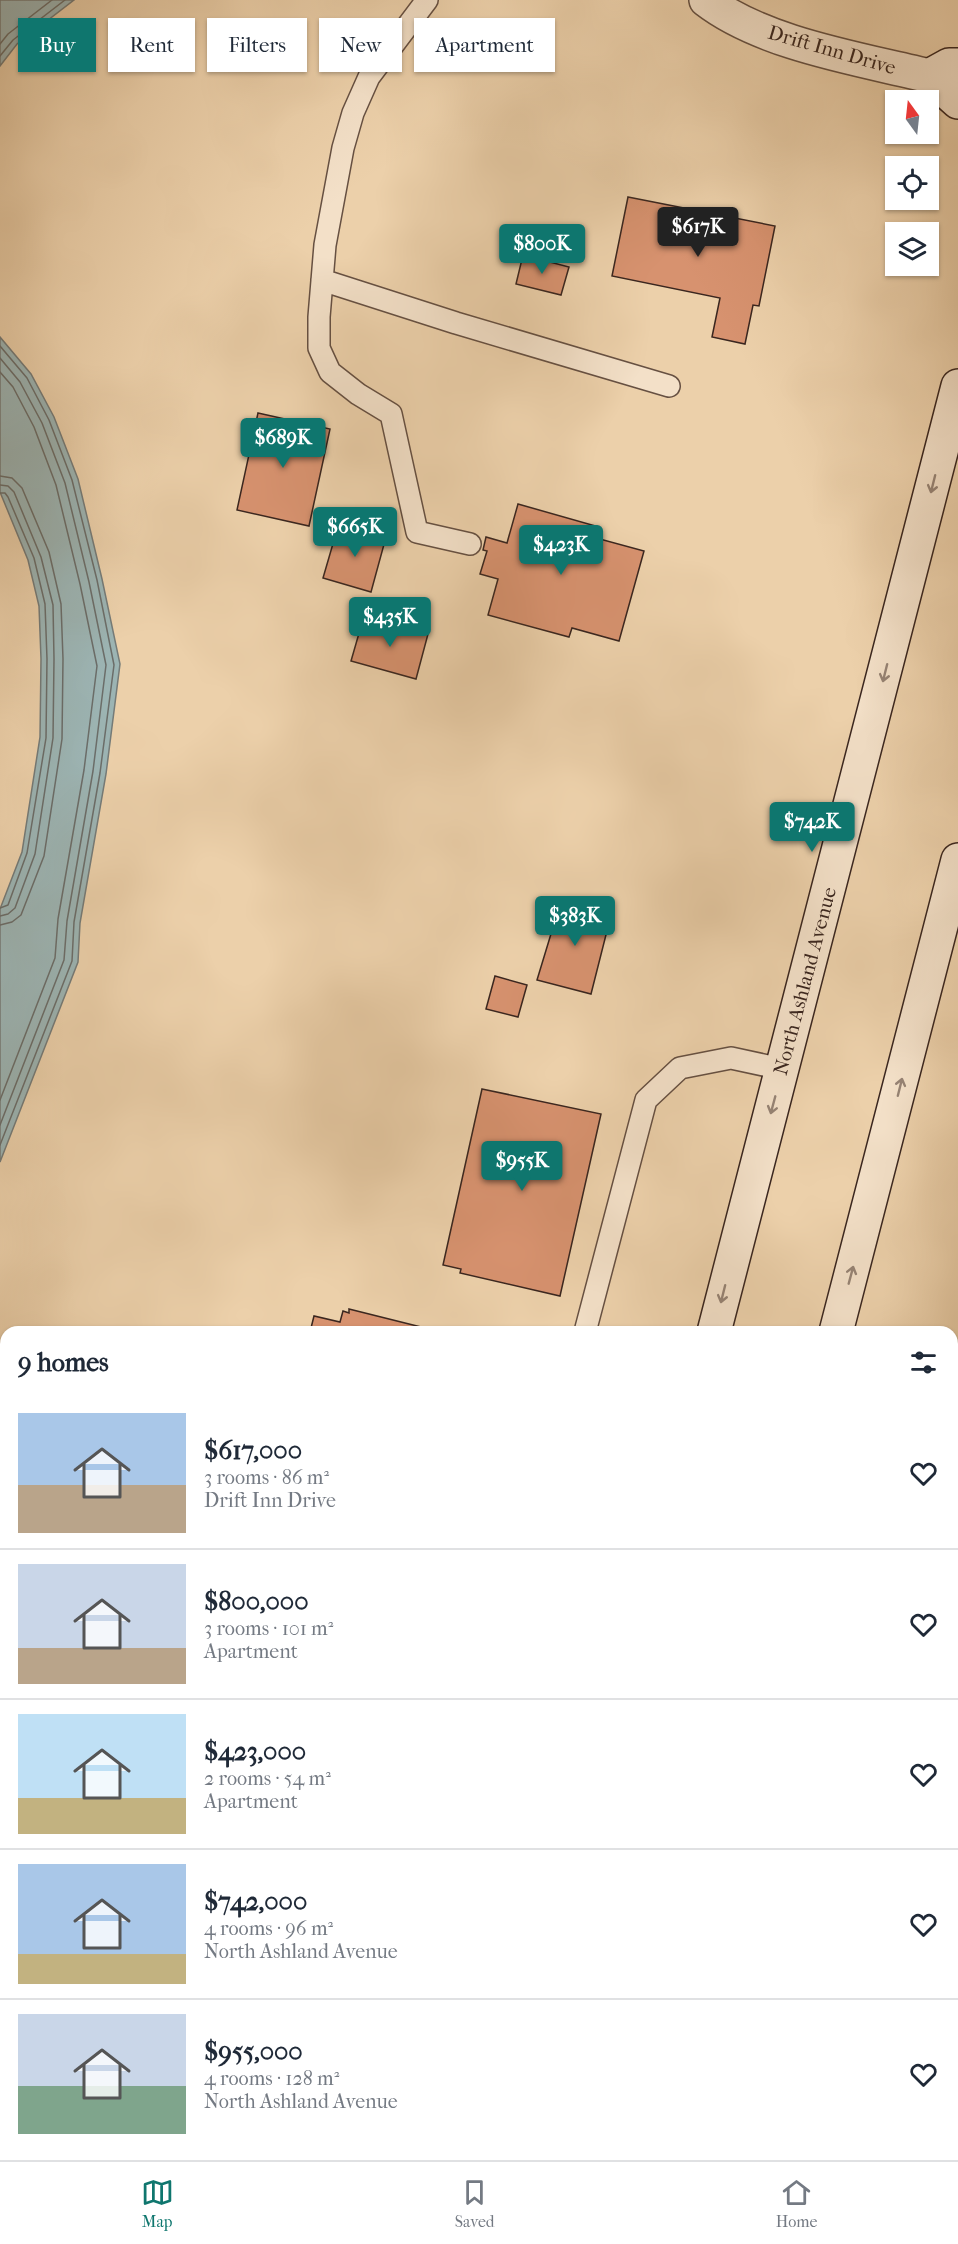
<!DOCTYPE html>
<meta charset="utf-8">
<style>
:root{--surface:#fff;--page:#f2f2f3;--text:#1f2937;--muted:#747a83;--line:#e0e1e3;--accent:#0f766e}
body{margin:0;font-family:"IM FELL French Canon",serif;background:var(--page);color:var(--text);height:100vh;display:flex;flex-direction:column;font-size:22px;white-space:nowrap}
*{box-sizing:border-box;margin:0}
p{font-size:20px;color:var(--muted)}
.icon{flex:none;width:33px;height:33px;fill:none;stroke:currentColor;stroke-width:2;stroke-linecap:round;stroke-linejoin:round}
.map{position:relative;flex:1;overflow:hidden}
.details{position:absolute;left:0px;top:1326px;width:958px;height:834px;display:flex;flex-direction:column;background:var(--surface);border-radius:18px 18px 0 0;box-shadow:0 2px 4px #0004}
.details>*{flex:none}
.banner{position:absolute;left:18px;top:18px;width:600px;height:54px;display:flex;gap:12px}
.needle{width:39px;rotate:345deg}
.controls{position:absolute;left:885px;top:90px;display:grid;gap:12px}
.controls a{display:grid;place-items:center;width:54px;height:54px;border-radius:0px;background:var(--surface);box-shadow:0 2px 4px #0004;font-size:30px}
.price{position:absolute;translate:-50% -51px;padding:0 14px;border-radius:6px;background:var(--accent);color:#fff;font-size:20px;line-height:39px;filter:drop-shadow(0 2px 3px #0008)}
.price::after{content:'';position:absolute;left:50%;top:36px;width:18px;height:14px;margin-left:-9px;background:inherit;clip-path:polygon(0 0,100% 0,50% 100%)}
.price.selected{background:#222;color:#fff}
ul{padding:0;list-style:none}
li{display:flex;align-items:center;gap:18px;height:150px;padding:0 18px}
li+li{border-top:2px solid var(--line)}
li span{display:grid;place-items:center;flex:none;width:168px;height:120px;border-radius:0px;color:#555}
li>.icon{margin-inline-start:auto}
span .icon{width:72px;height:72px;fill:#fffc;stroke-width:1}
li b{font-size:26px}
h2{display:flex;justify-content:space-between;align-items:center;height:72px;padding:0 18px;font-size:26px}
.chip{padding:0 21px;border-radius:0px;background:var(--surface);box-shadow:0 2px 4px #0004;font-size:21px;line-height:54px}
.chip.selected{background:var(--accent);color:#fff}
.tab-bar{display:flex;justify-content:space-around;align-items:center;height:84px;border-top:2px solid var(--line);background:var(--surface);font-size:16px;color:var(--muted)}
.tab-bar a{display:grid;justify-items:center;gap:3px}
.tab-bar .selected{color:var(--accent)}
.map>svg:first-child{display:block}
.water{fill:#9cb4b3;stroke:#757b78;stroke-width:1.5}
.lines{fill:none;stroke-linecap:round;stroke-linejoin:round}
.shore{stroke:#6b6d69;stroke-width:1.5}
.building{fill:#d7926f;stroke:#3a261f;stroke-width:1.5}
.lane-casing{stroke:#665042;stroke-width:24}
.street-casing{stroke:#665042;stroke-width:36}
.secondary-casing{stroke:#3a261f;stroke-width:36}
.lane{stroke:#f3e0c8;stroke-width:21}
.street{stroke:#f3e0c8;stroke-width:33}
.secondary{stroke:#f3e0c8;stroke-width:33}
.rail{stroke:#3a261f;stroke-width:4.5;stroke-dasharray:10 10;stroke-linecap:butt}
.oneway{stroke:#968374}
.labels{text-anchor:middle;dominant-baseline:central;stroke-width:5;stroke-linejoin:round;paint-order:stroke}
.street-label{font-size:20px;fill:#3a261f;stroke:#f3e0c8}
</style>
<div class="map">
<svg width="958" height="2160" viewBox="0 0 958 2160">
<rect width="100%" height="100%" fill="#ecd0aa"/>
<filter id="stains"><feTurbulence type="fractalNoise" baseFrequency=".00333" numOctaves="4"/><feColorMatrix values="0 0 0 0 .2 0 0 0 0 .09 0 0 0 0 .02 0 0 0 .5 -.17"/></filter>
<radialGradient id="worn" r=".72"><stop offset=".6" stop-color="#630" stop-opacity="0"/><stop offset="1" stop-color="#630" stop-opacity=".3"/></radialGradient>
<path class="water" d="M0 0H74L17 44 0 66Z
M0 337 31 374 54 417 78 479 102 579 120 664 106 774 80 923 78 962 0 1162V909L22 852 40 737 41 659 39 606 28 560 0 492Z"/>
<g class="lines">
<path class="shore" d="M0 44 8 34 52 0
M0 56 13 40 65 0
M0 346 27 378 49 420 72 480 97 580 114 665 100 773 74 922 72 961 0 1145
M0 358 20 382 42 423 65 483 89 582 106 665 93 771 67 921 64 960 0 1125
M0 372 13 387 34 427 56 485 80 584 97 666 84 770 58 919 55 958 0 1100
M0 476 12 478 22 488 49 552 61 604 63 659 62 739 44 856 21 915 12 922 0 925
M0 485 8 486 14 492 41 557 53 605 54 659 53 738 35 854 15 908 8 914 0 916
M0 493H5L8 497 34 558 45 604 47 659 46 738 27 853 8 905 0 908"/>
</g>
<path class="building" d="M628 197 775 226 759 306 753 305 745 344 712 337 720 298 612 276Z
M523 255 569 267 561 295 516 284Z
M258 413 330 429 309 526 237 510Z
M518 504 599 527 596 538 644 551 619 641 572 628 569 637 488 615 498 579 480 574 487 551 483 550 486 537 507 543Z
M339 523 386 537 371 592 323 578Z
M364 616 428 634 416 679 351 661Z
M571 900 604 909 603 913 611 915 591 994 537 980 561 901 570 903Z
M495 976 527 985 518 1017 486 1009Z
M482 1089 601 1114 560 1296 460 1273 461 1269 443 1265Z
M349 1309 441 1332H310L314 1316 340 1322 343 1311 349 1313Z
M289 2154H338L336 2160H287Z"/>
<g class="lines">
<g class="lane-casing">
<path id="lane" d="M427 0 369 77 353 113 343 148 325 245 319 317V348L330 372 358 394 391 414 417 532 470 544
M322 280 456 323 669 386
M585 1332 646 1100 680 1068 731 1058 782 1069
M366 2160 367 2154"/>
</g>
<g class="street-casing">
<path id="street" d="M706 0C763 44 860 59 929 76"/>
</g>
<g class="secondary-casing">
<path id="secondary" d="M958 65H949L929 76 958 102
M714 1332 958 386
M836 1332 958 860
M542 2160 543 2154
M627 2160 628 2154"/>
</g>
<use href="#lane" class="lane"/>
<use href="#street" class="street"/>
<use href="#secondary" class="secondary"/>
<path class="rail" d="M952 1680 958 1658
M827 2160 829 2154"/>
</g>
<defs><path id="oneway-shaft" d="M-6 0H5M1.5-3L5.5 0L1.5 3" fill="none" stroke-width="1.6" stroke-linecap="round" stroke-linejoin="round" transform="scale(1.5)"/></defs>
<g class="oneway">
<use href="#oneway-shaft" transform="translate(933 484) rotate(104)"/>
<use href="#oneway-shaft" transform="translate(885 673) rotate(104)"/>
<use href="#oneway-shaft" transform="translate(900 1087) rotate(-76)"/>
<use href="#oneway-shaft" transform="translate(773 1105) rotate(105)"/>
<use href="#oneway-shaft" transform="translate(851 1275) rotate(-75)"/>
<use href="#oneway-shaft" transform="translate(723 1294) rotate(104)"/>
</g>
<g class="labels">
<g class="street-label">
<text transform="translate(832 50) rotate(16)">Drift Inn Drive</text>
<text transform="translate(805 981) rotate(-75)">North Ashland Avenue</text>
</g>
</g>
<rect width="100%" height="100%" filter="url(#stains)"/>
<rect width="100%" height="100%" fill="url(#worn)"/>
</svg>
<div class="controls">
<a><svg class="needle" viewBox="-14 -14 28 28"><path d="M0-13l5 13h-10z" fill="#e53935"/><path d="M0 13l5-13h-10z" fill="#747a83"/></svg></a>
<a><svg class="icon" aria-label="locate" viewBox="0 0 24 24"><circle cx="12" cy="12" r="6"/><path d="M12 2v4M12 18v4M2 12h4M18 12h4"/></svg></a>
<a><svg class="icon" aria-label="layers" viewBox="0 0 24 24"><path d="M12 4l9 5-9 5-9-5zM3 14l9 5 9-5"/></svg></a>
</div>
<b class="price selected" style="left:698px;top:258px">$617K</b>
<b class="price" style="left:542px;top:275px">$800K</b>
<b class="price" style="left:283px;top:469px">$689K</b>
<b class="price" style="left:355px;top:558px">$665K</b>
<b class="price" style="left:561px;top:576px">$423K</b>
<b class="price" style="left:390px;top:648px">$435K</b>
<b class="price" style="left:812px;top:853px">$742K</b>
<b class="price" style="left:575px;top:947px">$383K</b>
<b class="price" style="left:522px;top:1192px">$955K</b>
<div class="banner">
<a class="chip selected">Buy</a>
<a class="chip">Rent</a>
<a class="chip">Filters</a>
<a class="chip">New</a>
<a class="chip">Apartment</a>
</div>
<section class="details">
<h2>9 homes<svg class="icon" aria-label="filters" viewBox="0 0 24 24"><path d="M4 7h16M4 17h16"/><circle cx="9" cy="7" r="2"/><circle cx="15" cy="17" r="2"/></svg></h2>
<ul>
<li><span style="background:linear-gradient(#a9c7e8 60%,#b9a48a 0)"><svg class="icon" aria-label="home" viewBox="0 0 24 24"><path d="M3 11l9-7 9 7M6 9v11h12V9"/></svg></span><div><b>$617,000</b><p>3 rooms · 86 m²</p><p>Drift Inn Drive</p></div><svg class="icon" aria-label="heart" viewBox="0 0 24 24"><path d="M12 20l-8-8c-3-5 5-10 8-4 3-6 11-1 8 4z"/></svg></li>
<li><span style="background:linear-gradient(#c9d6e8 70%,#b9a48a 0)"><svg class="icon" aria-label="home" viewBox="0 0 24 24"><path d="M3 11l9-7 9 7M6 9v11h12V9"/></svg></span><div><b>$800,000</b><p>3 rooms · 101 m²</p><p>Apartment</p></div><svg class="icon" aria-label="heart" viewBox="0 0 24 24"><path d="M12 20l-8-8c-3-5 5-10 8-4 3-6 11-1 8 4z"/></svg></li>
<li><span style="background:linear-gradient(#bfe0f5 70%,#c2b280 0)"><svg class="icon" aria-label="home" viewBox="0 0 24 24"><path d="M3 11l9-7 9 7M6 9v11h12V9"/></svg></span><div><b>$423,000</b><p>2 rooms · 54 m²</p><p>Apartment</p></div><svg class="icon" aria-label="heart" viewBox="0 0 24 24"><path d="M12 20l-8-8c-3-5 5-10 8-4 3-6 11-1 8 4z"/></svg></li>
<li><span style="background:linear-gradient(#a9c7e8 75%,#c2b280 0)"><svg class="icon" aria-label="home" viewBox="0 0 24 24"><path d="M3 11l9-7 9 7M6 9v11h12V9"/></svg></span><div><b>$742,000</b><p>4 rooms · 96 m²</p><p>North Ashland Avenue</p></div><svg class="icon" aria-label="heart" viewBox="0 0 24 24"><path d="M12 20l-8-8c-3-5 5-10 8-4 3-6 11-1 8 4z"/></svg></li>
<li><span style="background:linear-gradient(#c9d6e8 60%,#7fa58c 0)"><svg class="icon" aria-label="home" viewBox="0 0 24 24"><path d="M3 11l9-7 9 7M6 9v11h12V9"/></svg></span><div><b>$955,000</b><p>4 rooms · 128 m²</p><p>North Ashland Avenue</p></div><svg class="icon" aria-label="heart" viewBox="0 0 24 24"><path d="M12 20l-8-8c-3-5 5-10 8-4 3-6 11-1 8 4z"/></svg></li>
</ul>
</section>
</div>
<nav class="tab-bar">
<a class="selected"><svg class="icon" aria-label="map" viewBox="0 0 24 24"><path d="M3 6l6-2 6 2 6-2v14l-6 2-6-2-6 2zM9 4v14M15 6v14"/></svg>Map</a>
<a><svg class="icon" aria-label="saved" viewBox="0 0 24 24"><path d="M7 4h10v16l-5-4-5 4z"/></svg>Saved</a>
<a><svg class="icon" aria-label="home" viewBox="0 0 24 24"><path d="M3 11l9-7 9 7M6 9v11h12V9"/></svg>Home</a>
</nav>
